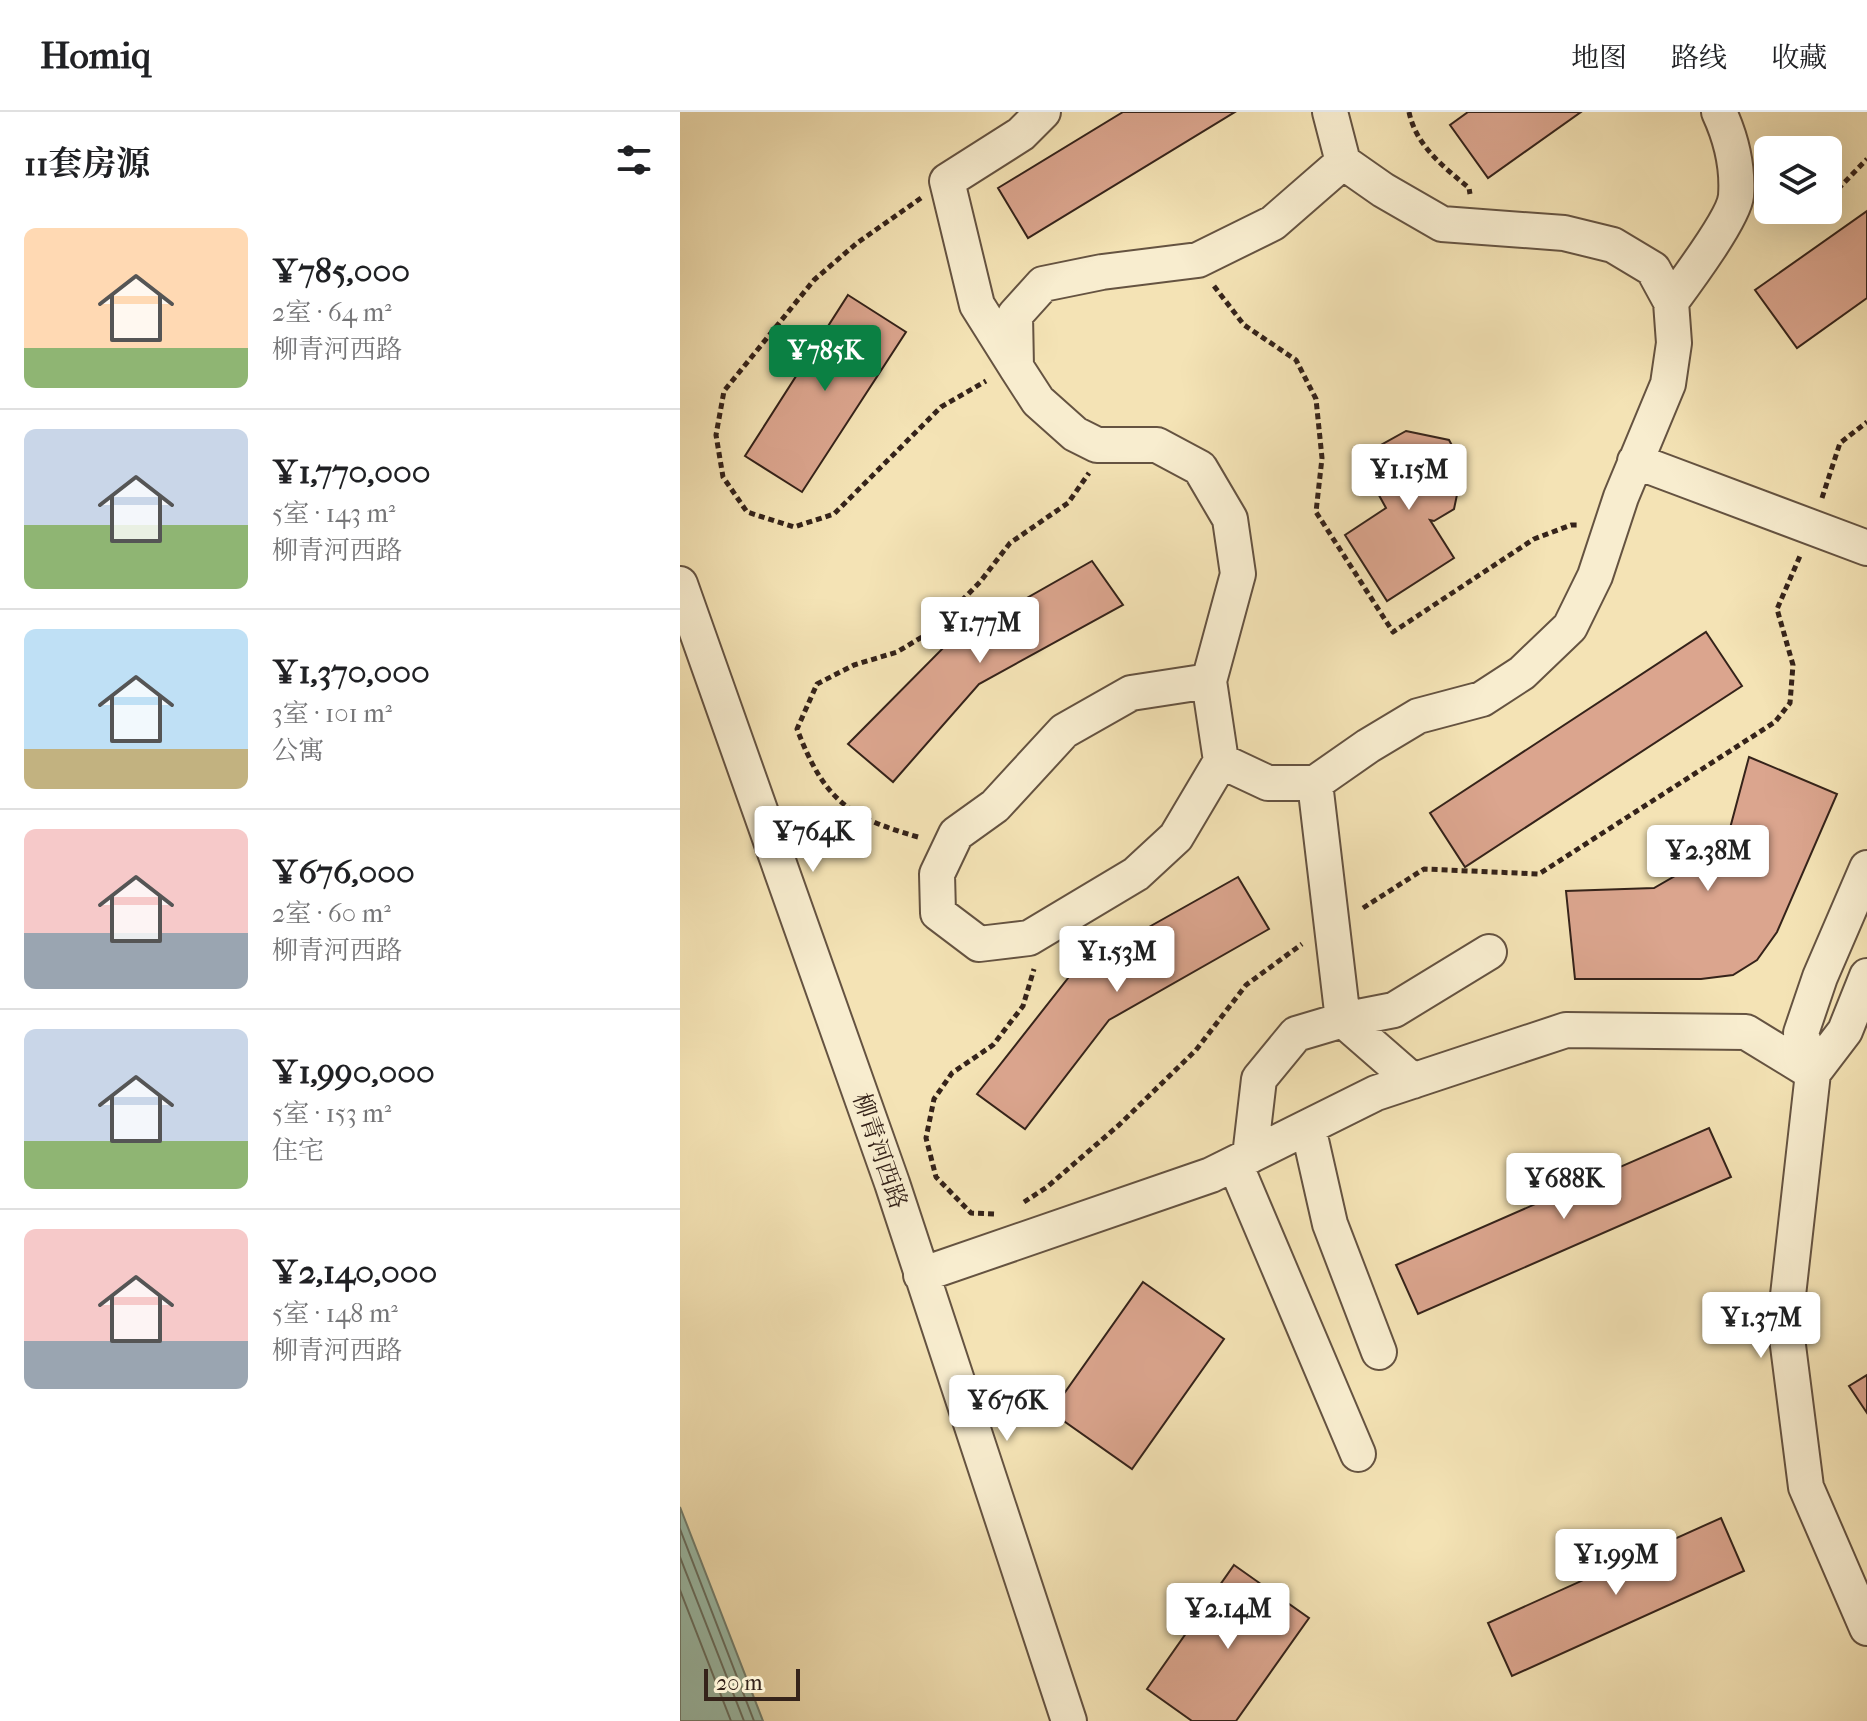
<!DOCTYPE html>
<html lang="zh">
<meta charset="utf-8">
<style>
:root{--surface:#fff;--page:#f6f6f6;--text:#202124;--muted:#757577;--line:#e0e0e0;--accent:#0b8043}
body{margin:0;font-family:"IM FELL French Canon","Noto Serif SC",serif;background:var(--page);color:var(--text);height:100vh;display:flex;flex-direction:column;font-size:30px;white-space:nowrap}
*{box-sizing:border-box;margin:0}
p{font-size:26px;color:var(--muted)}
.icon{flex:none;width:44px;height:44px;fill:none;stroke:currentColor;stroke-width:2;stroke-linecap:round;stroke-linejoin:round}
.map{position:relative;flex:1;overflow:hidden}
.panel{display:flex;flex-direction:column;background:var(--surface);width:680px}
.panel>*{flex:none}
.tools{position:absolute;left:1074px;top:24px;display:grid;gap:16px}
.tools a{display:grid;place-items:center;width:88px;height:88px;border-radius:12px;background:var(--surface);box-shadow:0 8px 32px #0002;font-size:40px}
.scale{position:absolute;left:24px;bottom:20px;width:96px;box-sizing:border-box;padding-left:8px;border:4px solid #35231a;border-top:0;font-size:22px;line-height:28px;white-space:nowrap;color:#35231a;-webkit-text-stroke:6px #f8edcf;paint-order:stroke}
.price{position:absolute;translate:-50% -68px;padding:0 18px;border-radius:8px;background:#fff;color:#222;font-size:26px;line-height:52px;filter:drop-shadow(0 2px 4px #0008)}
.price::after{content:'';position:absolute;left:50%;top:48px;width:24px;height:18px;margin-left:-12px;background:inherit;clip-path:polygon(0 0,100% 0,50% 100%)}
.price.selected{background:var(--accent);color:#fff}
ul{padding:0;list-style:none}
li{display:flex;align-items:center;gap:24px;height:200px;padding:0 24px}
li+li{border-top:2px solid var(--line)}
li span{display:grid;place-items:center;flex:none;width:224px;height:160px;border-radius:12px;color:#555}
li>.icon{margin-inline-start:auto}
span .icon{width:96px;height:96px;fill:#fffc;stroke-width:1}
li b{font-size:34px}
h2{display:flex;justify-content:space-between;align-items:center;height:96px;padding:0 24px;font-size:34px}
header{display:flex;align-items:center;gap:48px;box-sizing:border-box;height:112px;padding:0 40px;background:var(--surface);border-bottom:2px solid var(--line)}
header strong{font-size:38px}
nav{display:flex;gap:44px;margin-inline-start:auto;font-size:28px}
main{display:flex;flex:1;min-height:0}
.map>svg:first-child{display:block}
.water{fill:#9cbeab;stroke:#738071;stroke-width:2}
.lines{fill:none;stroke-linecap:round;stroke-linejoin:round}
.shore{stroke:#687062;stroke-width:2}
.building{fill:#dba58e;stroke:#35231a;stroke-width:2}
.minor-casing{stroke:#655341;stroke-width:38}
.path{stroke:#35231a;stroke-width:5;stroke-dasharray:6 4;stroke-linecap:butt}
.minor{stroke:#f8edcf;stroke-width:34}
.labels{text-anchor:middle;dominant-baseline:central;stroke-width:6;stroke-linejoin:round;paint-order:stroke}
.street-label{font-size:24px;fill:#35231a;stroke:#f8edcf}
</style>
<header>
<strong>Homiq</strong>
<nav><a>地图</a><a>路线</a><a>收藏</a></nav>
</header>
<main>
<section class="panel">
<h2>11套房源<svg class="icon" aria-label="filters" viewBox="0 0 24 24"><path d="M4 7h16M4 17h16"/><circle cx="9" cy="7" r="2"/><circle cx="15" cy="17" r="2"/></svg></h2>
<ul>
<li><span style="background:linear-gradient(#ffd9b3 75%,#8fb573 0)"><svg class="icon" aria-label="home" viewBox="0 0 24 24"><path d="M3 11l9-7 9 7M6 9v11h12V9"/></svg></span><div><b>¥785,000</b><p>2室 · 64 m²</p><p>柳青河西路</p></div></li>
<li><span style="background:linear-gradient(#c9d6e8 60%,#8fb573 0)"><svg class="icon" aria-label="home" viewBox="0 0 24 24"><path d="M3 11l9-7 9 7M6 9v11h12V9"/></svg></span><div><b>¥1,770,000</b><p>5室 · 143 m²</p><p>柳青河西路</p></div></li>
<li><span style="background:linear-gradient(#bfe0f5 75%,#c2b280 0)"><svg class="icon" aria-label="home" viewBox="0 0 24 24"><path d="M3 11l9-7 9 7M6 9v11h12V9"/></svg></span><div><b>¥1,370,000</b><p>3室 · 101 m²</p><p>公寓</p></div></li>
<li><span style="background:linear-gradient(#f6c9c9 65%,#9aa5b1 0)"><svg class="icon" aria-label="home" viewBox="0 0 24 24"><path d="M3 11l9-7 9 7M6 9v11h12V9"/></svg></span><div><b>¥676,000</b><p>2室 · 60 m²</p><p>柳青河西路</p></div></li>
<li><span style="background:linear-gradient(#c9d6e8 70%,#8fb573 0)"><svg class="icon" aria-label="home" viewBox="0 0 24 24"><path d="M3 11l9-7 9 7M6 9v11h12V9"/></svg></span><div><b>¥1,990,000</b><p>5室 · 153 m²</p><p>住宅</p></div></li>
<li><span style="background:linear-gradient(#f6c9c9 70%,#9aa5b1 0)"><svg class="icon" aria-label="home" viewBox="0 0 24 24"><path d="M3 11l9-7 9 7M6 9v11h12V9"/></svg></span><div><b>¥2,140,000</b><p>5室 · 148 m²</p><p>柳青河西路</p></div></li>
</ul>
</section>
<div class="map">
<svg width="1187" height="1609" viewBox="0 0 1187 1609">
<rect width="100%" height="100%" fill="#f4e3b5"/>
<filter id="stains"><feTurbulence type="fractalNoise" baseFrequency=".0025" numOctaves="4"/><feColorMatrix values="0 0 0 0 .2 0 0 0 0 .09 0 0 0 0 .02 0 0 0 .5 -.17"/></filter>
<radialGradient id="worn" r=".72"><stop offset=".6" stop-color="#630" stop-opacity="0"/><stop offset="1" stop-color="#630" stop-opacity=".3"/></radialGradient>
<path class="water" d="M0 1395 83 1609H0Z"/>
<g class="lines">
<path class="shore" d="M0 1417 74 1609
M0 1445 64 1609
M0 1478 51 1609"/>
</g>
<path class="building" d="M443 0H555L348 126 318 76Z
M788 0H901L808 66 770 13Z
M1187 99V186L1117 236 1075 178Z
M168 183 226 220 122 380 65 344Z
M726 319 769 328 783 354 774 397 754 409 750 408 774 446 707 489 665 423 706 396 695 376 701 333Z
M412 449 443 493 299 572 213 670 168 632 269 530Z
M1026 520 1062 574 785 755 750 701Z
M1069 645 1157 682 1097 820 1077 848 1053 863 1021 867H895L886 779 974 776 1045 735Z
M558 765 589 817 429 908 345 1017 297 982 396 856Z
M1029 1016 1051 1065 738 1202 716 1153Z
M463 1170 544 1227 452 1357 371 1300Z
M1187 1263V1301L1169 1274Z
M1041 1406 1064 1459 832 1564 808 1511Z
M554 1453 629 1506 556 1609H512L467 1577Z"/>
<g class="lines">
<g class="minor-casing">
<path id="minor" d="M650 0 663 50 703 78 762 112 884 121 933 133 973 157 991 190 994 231 988 272 941 385 915 464 890 515 842 561 802 587 738 604 688 634 635 671 663 908 733 969
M991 190C1005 171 1054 105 1056 84 1058 56 1051 26 1039 0
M336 255 297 193 267 69 341 22 363 0
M955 349 1187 436
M0 472 212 1071 389 1609
M529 569 541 649 588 671H635
M541 649 496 725 456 762 349 826 299 832 258 801 257 762 276 722 315 694 384 619 451 581 529 569 558 462 550 407 520 356 477 333H417L395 322 358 289 336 255 335 203 363 172 422 160 518 148 593 111 663 50
M1187 756 1140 865 1121 921 1133 961 1105 1210 1126 1375 1187 1516
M1133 961 1165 919 1187 864
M628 1015 650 1112 699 1240
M570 1044 579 967 616 922 663 908 714 898 809 840
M555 1052 678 1342
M241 1163 531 1063 696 981 886 918 1066 920 1133 961"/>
</g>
<path class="path" d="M729 0C736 34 764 55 789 76L790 82
M1148 79 1158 77 1187 47
M241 86 177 131 134 168 44 279 36 323 43 365 67 400 114 415 154 402 261 295 306 269
M534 174 564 213 616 248 636 287 642 346 636 400 713 520 854 427 891 413H898
M1142 386 1160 331 1187 310
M238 725C167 705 144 687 117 617L137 572 174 553 217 540 252 519 300 470 330 431 388 391 409 361
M683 796 744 757 859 762 1095 610 1110 591 1113 553 1097 497 1120 444
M344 1090 367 1075 439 1013 516 938 566 873 622 832
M314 1102 291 1101 256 1065 246 1026 254 987 272 961 313 933 343 894 354 857"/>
<use href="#minor" class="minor"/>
</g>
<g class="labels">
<g class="street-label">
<text transform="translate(200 1039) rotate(71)">柳青河西路</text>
</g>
</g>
<rect width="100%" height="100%" filter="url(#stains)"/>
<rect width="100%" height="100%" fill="url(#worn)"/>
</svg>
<div class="tools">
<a><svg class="icon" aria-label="layers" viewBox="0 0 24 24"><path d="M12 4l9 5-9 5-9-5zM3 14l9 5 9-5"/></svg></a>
</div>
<div class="scale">20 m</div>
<b class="price selected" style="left:145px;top:281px">¥785K</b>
<b class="price" style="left:729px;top:400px">¥1.15M</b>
<b class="price" style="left:300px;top:553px">¥1.77M</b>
<b class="price" style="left:133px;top:762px">¥764K</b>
<b class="price" style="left:1028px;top:781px">¥2.38M</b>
<b class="price" style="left:437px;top:882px">¥1.53M</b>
<b class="price" style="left:884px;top:1109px">¥688K</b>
<b class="price" style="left:1081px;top:1248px">¥1.37M</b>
<b class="price" style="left:327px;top:1331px">¥676K</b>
<b class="price" style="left:936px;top:1485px">¥1.99M</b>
<b class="price" style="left:548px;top:1539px">¥2.14M</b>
</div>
</main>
